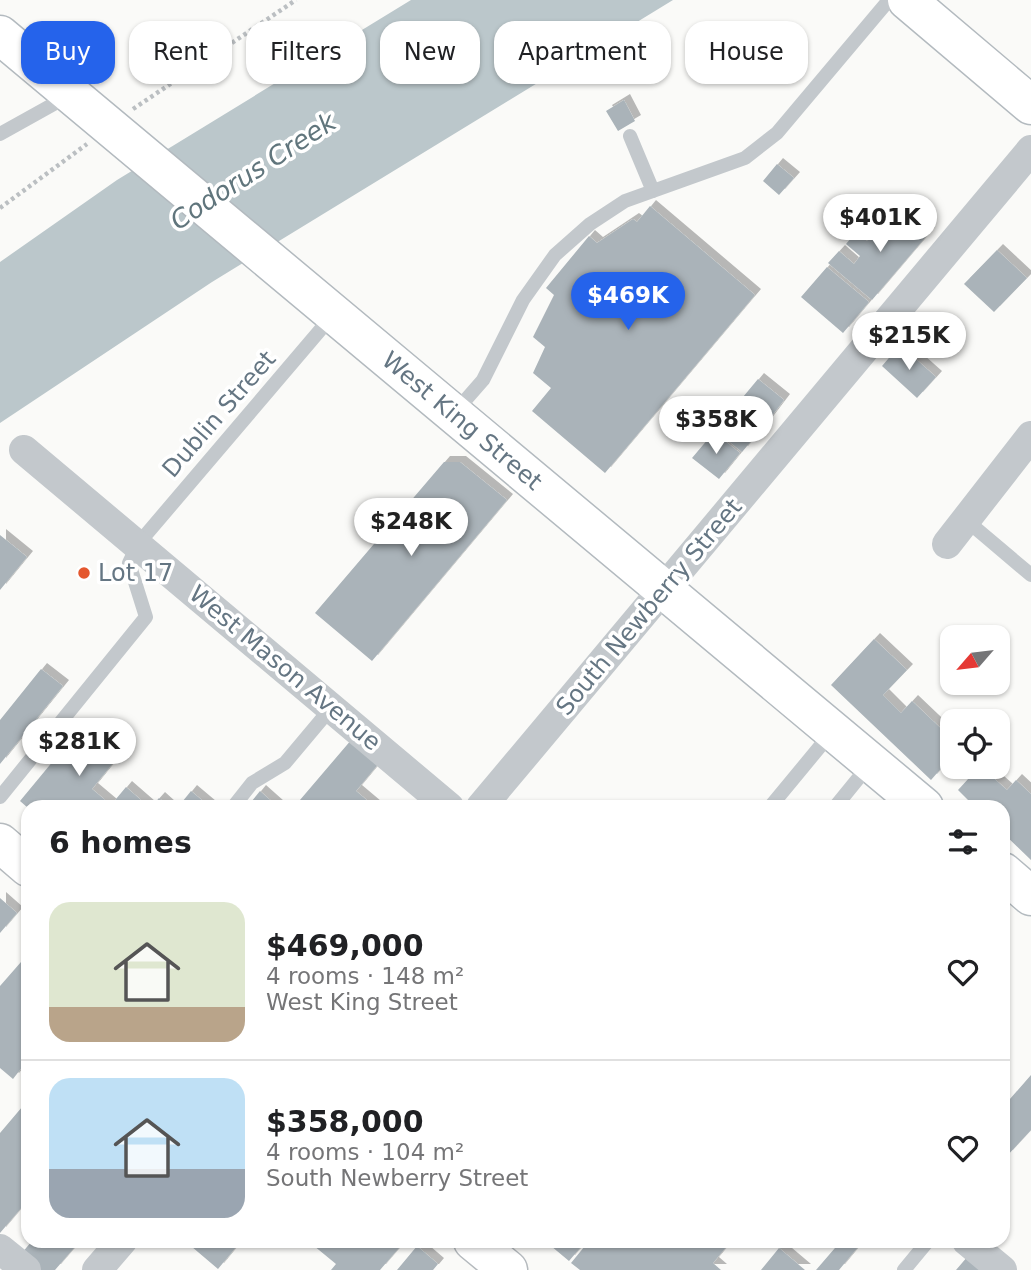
<!DOCTYPE html>
<meta charset="utf-8">
<style>
:root{--surface:#fff;--page:#f2f2f2;--text:#202124;--muted:#757577;--line:#e0e0e0;--accent:#2563eb}
body{margin:0;font-family:"DejaVu Sans",sans-serif;background:var(--page);color:var(--text);height:100vh;display:flex;flex-direction:column;font-size:26px;white-space:nowrap}
*{box-sizing:border-box;margin:0}
p{font-size:23px;color:var(--muted)}
.icon{flex:none;width:38px;height:38px;fill:none;stroke:currentColor;stroke-width:2;stroke-linecap:round;stroke-linejoin:round}
.map{position:relative;flex:1;overflow:hidden}
.drawer{position:absolute;left:21px;top:800px;width:989px;height:448px;display:flex;flex-direction:column;background:var(--surface);border-radius:21px;box-shadow:0 2px 5px #0004}
.drawer>*{flex:none}
.top-card{position:absolute;left:21px;top:21px;width:990px;height:63px;display:flex;gap:14px}
.needle{width:46px;rotate:242deg}
.fabs{position:absolute;left:940px;top:625px;display:grid;gap:14px}
.fabs a{display:grid;place-items:center;width:70px;height:70px;border-radius:14px;background:var(--surface);box-shadow:0 2px 5px #0004;font-size:35px}
.price{position:absolute;translate:-50% -60px;padding:0 16px;border-radius:24px;background:#fff;color:#222;font-size:23px;line-height:46px;filter:drop-shadow(0 2px 4px #0008)}
.price::after{content:'';position:absolute;left:50%;top:42px;width:21px;height:16px;margin-left:-10px;background:inherit;clip-path:polygon(0 0,100% 0,50% 100%)}
.price.selected{background:var(--accent);color:#fff}
ul{padding:0;list-style:none}
li{display:flex;align-items:center;gap:21px;height:175px;padding:0 28px}
li+li{border-top:2px solid var(--line)}
li span{display:grid;place-items:center;flex:none;width:196px;height:140px;border-radius:21px;color:#555}
li>.icon{margin-inline-start:auto}
span .icon{width:84px;height:84px;fill:#fffc;stroke-width:1}
li b{font-size:30px}
h2{display:flex;justify-content:space-between;align-items:center;height:84px;padding:0 28px;font-size:30px}
.tag{padding:0 24px;border-radius:21px;background:var(--surface);box-shadow:0 2px 5px #0004;font-size:24px;line-height:63px}
.tag.selected{background:var(--accent);color:#fff}
.map>svg:first-child{display:block}
.water{fill:#bbc7cb}
.building{fill:#aab3b9;filter:url(#shadow)}
.lines{fill:none;stroke-linecap:round;stroke-linejoin:round}
.secondary-casing{stroke:#b3babf;stroke-width:41}
.primary-casing{stroke:#b5babe;stroke-width:41}
.path{stroke:#bbbfc2;stroke-width:4.5;stroke-dasharray:3.5 3.5;stroke-linecap:butt}
.lane{stroke:#c3c8cc;stroke-width:14}
.street{stroke:#c3c8cc;stroke-width:30}
.secondary{stroke:#fff;stroke-width:38}
.primary{stroke:#fff;stroke-width:38}
.poi-dot{fill:#e4572e;stroke:#fff;stroke-width:2.5}
.labels{text-anchor:middle;dominant-baseline:central;stroke-width:7;stroke-linejoin:round;paint-order:stroke}
.street-label{font-size:24px;fill:#657683;stroke:#fff}
.poi-label{font-size:24px;fill:#657683;stroke:#fff;text-anchor:start}
.water-label{font-size:26px;font-style:italic;fill:#60757c;stroke:#fff}
</style>
<div class="map">
<svg width="1031" height="1270" viewBox="0 0 1031 1270">
<defs>
<filter id="shadow"><feDropShadow dx="6" dy="-6" stdDeviation="0" flood-color="#0004"/></filter>
</defs>
<rect width="100%" height="100%" fill="#fafaf8"/>
<path class="water" d="M411 0H673L212 282 0 423V262L117 180Z"/>
<path class="building" d="M624 100 635 121 618 131 606 111Z
M777 164 794 178 779 195 763 181Z
M650 206 755 295 605 473 532 411 551 388 533 373 545 347 533 337 554 295 546 288 589 236 597 243 633 219 637 222Z
M893 211 901 218 906 213 929 233 872 300 828 263 839 251 854 264 860 256 846 244 856 232 867 241Z
M997 250 1027 278 994 312 964 284Z
M827 267 869 302 843 333 801 297Z
M900 345 936 377 917 398 882 366Z
M758 379 784 400 765 425 738 403Z
M736 404 763 427 742 452 715 430Z
M714 432 740 453 719 479 692 458Z
M444 462H460L507 500 372 661 315 613Z
M0 535 27 557 0 590Z
M874 639 907 670 883 695 901 713 912 701 952 739V766H964L957 774 945 764 931 780 831 685Z
M41 669 63 686 0 764V720Z
M78 731 100 749 112 735 126 747 92 789 111 805 126 787 149 807 28 808 20 801Z
M352 739 380 762 356 791 375 807H294Z
M980 766 1007 790 1016 780 1031 794V860L1003 833V807H975L958 790Z
M191 791 210 807H178Z
M260 791 278 807H247Z
M159 798 169 807H151Z
M0 898 17 913 0 933Z
M28 954V1070L23 1066 13 1079 0 1068V986Z
M1031 1075V1130L1007 1156 1003 1152V1107Z
M28 1100V1200L0 1233V1133Z
M32 1241H80L55 1270H39L21 1254Z
M185 1241H241L218 1269Z
M308 1241H405L380 1270H331L336 1264Z
M545 1241H586L569 1261Z
M589 1241H721L727 1246 713 1263 721 1270H580L571 1263Z
M841 1241H863L839 1270H816Z
M417 1246 438 1264 433 1270H397Z
M779 1248 805 1270H761Z
M968 1256 985 1270H956Z"/>
<g class="lines">
<g class="secondary-casing">
<path id="secondary" d="M907 0 1031 105
M0 35 924 807
M1003 872 1031 896"/>
</g>
<g class="primary-casing">
<path id="primary" d="M0 843 28 867
M473 1241 508 1270"/>
</g>
<path class="path" d="M133 109 296 0
M0 208 87 144"/>
<path class="lane" d="M0 134 70 95
M630 136 653 191
M455 412 483 380 523 300 555 255 590 224 625 201 745 158 777 133 889 0
M966 520 1031 575
M0 797 146 617 129 563 138 544 333 315
M233 807 252 783 285 763 332 707
M770 807 832 732
M835 807 870 764
M904 1270 928 1241"/>
<path class="street" d="M24 450 449 807
M947 544 1031 436
M481 807 1031 150
M967 1241 1002 1270
M0 1249 26 1270
M97 1270 122 1241"/>
<use href="#secondary" class="secondary"/>
<use href="#primary" class="primary"/>
</g>
<circle class="poi-dot" cx="84" cy="573" r="7"/>
<g class="labels">
<g class="street-label">
<text transform="translate(219 414) rotate(-49)">Dublin Street</text>
<text transform="translate(462 421) rotate(40)">West King Street</text>
<text transform="translate(649 607) rotate(-50)">South Newberry Street</text>
<text transform="translate(285 668) rotate(40)">West Mason Avenue</text>
</g>
<g class="poi-label">
<text x="98" y="573">Lot 17</text>
</g>
<g class="water-label">
<text transform="translate(253 171) rotate(-33)">Codorus Creek</text>
</g>
</g>
</svg>
<div class="fabs">
<a><svg class="needle" viewBox="-14 -14 28 28"><path d="M0-13l5 13h-10z" fill="#e53935"/><path d="M0 13l5-13h-10z" fill="#757577"/></svg></a>
<a><svg class="icon" aria-label="locate" viewBox="0 0 24 24"><circle cx="12" cy="12" r="6"/><path d="M12 2v4M12 18v4M2 12h4M18 12h4"/></svg></a>
</div>
<b class="price" style="left:880px;top:254px">$401K</b>
<b class="price selected" style="left:628px;top:332px">$469K</b>
<b class="price" style="left:909px;top:372px">$215K</b>
<b class="price" style="left:716px;top:456px">$358K</b>
<b class="price" style="left:411px;top:558px">$248K</b>
<b class="price" style="left:79px;top:778px">$281K</b>
<div class="top-card">
<a class="tag selected">Buy</a>
<a class="tag">Rent</a>
<a class="tag">Filters</a>
<a class="tag">New</a>
<a class="tag">Apartment</a>
<a class="tag">House</a>
</div>
<section class="drawer">
<h2>6 homes<svg class="icon" aria-label="filters" viewBox="0 0 24 24"><path d="M4 7h16M4 17h16"/><circle cx="9" cy="7" r="2"/><circle cx="15" cy="17" r="2"/></svg></h2>
<ul>
<li><span style="background:linear-gradient(#dfe7d0 75%,#b9a48a 0)"><svg class="icon" aria-label="home" viewBox="0 0 24 24"><path d="M3 11l9-7 9 7M6 9v11h12V9"/></svg></span><div><b>$469,000</b><p>4 rooms · 148 m²</p><p>West King Street</p></div><svg class="icon" aria-label="heart" viewBox="0 0 24 24"><path d="M12 20l-8-8c-3-5 5-10 8-4 3-6 11-1 8 4z"/></svg></li>
<li><span style="background:linear-gradient(#bfe0f5 65%,#9aa5b1 0)"><svg class="icon" aria-label="home" viewBox="0 0 24 24"><path d="M3 11l9-7 9 7M6 9v11h12V9"/></svg></span><div><b>$358,000</b><p>4 rooms · 104 m²</p><p>South Newberry Street</p></div><svg class="icon" aria-label="heart" viewBox="0 0 24 24"><path d="M12 20l-8-8c-3-5 5-10 8-4 3-6 11-1 8 4z"/></svg></li>
</ul>
</section>
</div>
